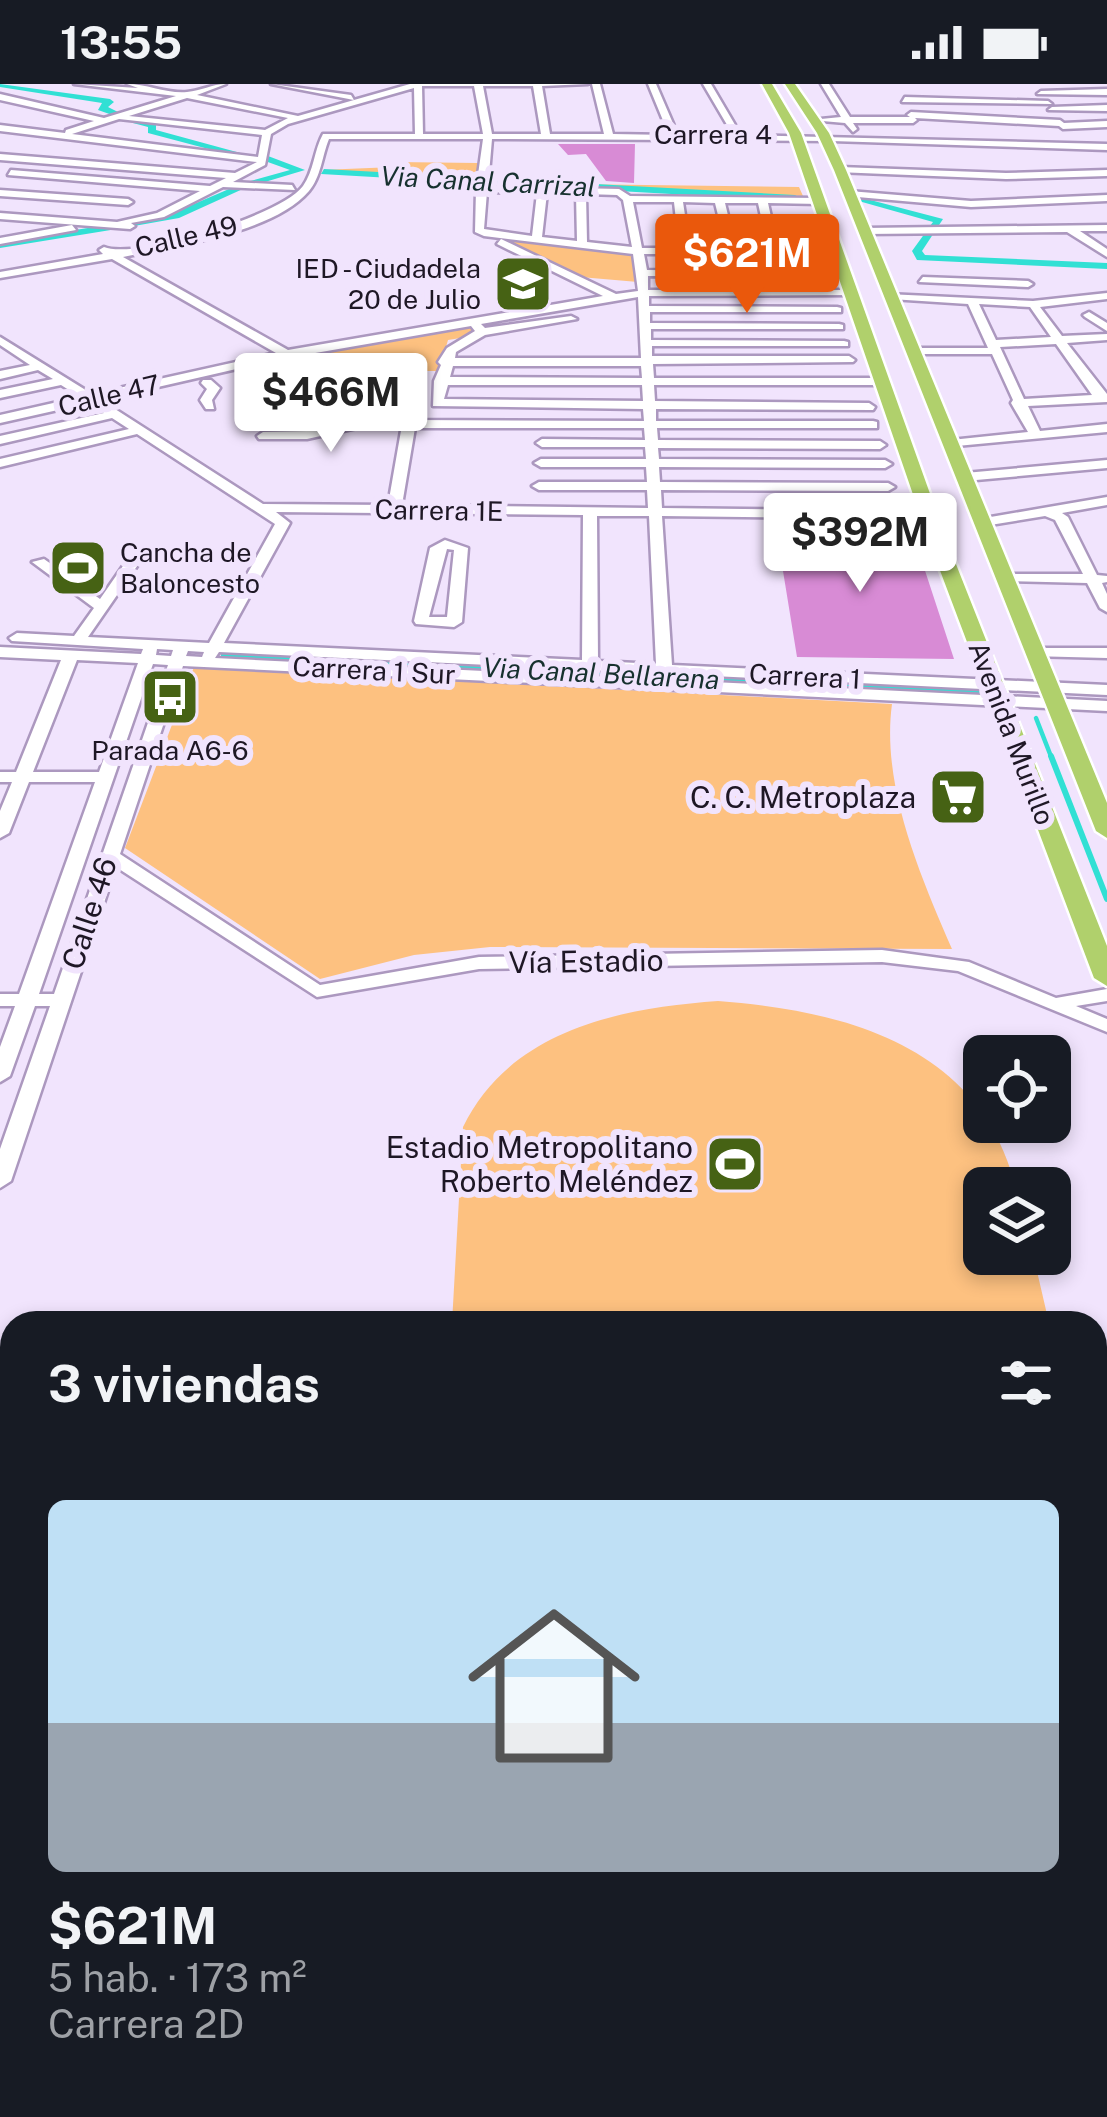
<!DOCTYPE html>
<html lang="es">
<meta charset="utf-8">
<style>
:root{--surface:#171b24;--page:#242831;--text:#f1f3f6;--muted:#9ea1a6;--accent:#ea580c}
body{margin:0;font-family:"Public Sans",sans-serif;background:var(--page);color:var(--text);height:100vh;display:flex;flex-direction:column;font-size:45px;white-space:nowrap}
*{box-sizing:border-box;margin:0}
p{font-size:39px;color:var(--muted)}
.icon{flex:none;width:66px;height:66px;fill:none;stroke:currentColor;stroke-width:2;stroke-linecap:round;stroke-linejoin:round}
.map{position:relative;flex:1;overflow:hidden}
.details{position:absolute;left:0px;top:1227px;width:1107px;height:807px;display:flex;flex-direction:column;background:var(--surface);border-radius:36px 36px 0 0;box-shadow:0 6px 18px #0003}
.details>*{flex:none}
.tools{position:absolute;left:963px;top:951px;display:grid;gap:24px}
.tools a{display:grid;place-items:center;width:108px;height:108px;border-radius:18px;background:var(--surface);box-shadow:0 6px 18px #0003;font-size:60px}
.price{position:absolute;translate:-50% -102px;padding:0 27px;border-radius:12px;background:#fff;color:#222;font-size:39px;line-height:78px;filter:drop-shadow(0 3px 6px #0008)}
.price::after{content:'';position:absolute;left:50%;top:72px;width:36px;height:27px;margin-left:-18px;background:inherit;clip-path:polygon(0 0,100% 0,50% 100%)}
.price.selected{background:var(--accent);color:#fff}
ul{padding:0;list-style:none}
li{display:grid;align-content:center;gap:24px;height:636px;padding:0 48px}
li span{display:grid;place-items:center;height:372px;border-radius:18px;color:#555}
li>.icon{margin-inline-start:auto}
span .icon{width:216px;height:216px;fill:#fffc;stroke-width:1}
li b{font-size:51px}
h2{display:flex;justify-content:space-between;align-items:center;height:144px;padding:0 48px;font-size:51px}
.status{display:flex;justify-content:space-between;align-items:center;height:84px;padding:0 60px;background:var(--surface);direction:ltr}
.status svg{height:33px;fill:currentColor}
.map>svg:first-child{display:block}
.green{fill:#fdc180}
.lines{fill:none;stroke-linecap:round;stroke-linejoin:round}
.stream-far2{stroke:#31e0d4;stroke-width:4.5}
.stream-far1{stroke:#31e0d4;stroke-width:6}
.stream{stroke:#31e0d4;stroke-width:9}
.canal{fill:#31e0d4;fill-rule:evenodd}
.building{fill:#d88bd5}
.minor-casing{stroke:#ac98bf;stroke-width:5}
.major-casing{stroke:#fff;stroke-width:5}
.highway-casing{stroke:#fff;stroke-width:4}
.minor{fill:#fff;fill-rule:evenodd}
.major{fill:#b0d06c;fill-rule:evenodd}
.highway{fill:#7cb00a;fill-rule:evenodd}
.labels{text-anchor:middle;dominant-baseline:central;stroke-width:12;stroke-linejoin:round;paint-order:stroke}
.far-street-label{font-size:27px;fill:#1e1725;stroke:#f1e4fd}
.far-water-label{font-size:27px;font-style:italic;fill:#17312f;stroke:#f1e4fd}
.far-poi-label{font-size:27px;fill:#1e1725;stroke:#f1e4fd;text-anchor:end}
.poi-label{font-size:30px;fill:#1e1725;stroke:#f1e4fd;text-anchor:end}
.street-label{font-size:30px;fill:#1e1725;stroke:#f1e4fd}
</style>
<div class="status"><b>13:55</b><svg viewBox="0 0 49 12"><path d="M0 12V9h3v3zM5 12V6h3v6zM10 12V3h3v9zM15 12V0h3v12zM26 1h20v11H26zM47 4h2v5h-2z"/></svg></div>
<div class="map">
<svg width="1107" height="2033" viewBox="0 0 1107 2033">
<rect width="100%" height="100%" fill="#f1e4fd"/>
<path class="green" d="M396 78 478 79 475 97 321 86 394 83Z
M495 99 799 103 803 112Z
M497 153 632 169 638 198 580 193Z
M467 240 477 244 473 252 448 256 439 287H325L294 271Z
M194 583 892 620C881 701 920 791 952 865L490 863 414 871 320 895 125 764Z
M718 917C852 927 981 965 1016 1104H984V1170H1033L1049 1239H452L463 1043C510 946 620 924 718 917Z
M1095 1551H1107V1839L1095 1846Z
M12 1661V1859L0 1860V1670Z
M285 2022H987L984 2033H277Z"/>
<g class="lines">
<path class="stream-far2" d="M1036 634 1052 675"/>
<path class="stream-far1" d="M1051 672 1107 815"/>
<path class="stream" d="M260 2033 268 2022"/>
<path class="canal" d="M0 0 110 15 114 18 108 23 122 30 118 33 98 26 102 19 0 3Z
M136 34 156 40V46L255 73 250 76 148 49V43L133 39Z
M268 72 305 86 245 104 179 134 134 142 129 139 173 129 243 99 290 86 265 77Z
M324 85 795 111 800 114 795 117 321 90Z
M855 112 943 135 922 167 925 171 1107 179V185L917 176 912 167 933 138 855 116Z
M119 139 123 144 0 164V158Z
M226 566 977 602 985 607 977 612 221 574V568Z
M1107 1771V1799L1095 1800V1772Z
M12 1855V1885L0 1886V1856Z"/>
</g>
<path class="building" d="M558 60H635L634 99 606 97 586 70 568 71Z
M776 444H911L954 575 797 573Z"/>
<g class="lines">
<g class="minor-casing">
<path id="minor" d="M74 0 138 4 127 0C147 0 168 10 187 8 201 7 212 0 226 0L197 11 298 32 354 16 271 0 351 11 354 16 410 0H588L542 2 550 50H604L592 0H600L613 50 669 51 648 0H656L678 51H733L703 0H711L741 51 1107 60V66L832 57 492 55 488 102 619 105 630 112 819 114 824 117 819 120 768 119 778 165H809L813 170H644L647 186 830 188 834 193 648 192V206H851L855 211 649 212V222L837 223 841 224V228H650V239L839 240 843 241V245H651V256L844 257 848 258V262H652V272H849L855 276 853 278 653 280 654 294H880L886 298 884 301H654L655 317 869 319 875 323 873 326 656 325V337H873L877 338V344H657L658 356 880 357 886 361 880 365 658 364 659 375 885 376 892 380 885 384 659 383 660 398 888 399 895 403 888 407 661 406 662 424 928 427 935 431 928 435 662 432 672 581 1107 601V611L219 568 215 574 1107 617V627L183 582 120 770 320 901 479 873 882 866 969 878 1056 914 1107 905V917L1076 922 1107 935V948L958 887 882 878 479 885 317 913 116 783 11 1097 0 1104V1065L50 922H35L10 992 0 998V963L15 922H0V910H19L95 698H29L9 749 0 754V727L12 698H0V688H16L61 576 0 573V563L141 570 143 565 12 557 9 554 17 549 74 552 94 524 32 478 44 475 100 515 132 469H142L144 472 88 553 209 559 275 440 137 350 0 383V375L129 345 112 334 0 360V352L104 329 89 319 0 339V331L80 313 61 301 0 314V306L53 295 38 286 0 295V287L30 281 0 261V253L92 310 276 269 112 175 0 194V188L103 170 99 166 104 163C135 176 281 132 303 102 314 87 314 66 323 50H415L414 4 288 40 271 50 265 81 233 98 292 101 295 106 223 103 164 133 131 139 135 142 130 145 0 135V129L117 138 157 129 200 107 8 91 11 86 210 102 226 94 0 76V70L235 89 257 78 0 47V41L65 49 66 46 94 37 0 16V10L104 34 176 12ZM422 2H474L483 50H423ZM483 2H533L541 50H492ZM187 14 288 34 265 46 129 32ZM119 35 262 51 258 73 72 50ZM329 55H483L476 105 475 148 484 152 633 170 638 207 616 210 501 155 497 160 603 212 288 266 123 173C175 162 273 149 309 107 321 93 322 72 329 55ZM487 108 537 109 532 152 484 145ZM547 109 576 110 577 157 542 153ZM586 110 617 111 623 116 632 163 587 158ZM633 118H674L679 164H642ZM683 118 715 119 726 164H690ZM725 119H758L768 165 736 164ZM638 213 641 274H455L456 268 485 251 577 235 571 232 485 244 481 240ZM471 242 475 247 447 264 438 278 441 281 434 297 433 322 643 325 644 337 411 336 298 272ZM285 274 383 330 307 347 263 348 257 352 259 355H307L393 336 402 341 388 421 263 420 101 316ZM453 282H641L642 294 450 293ZM448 301H642L643 317 444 315ZM415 344H644L645 356 542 355 536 359 542 363H645L646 375H541L534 379 541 383H646L647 398H539L532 402 539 406H647L648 424 402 421ZM276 428 583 431 582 576 224 559 290 439ZM597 432H649L656 580 598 577ZM157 565 173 566 171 572 156 571ZM188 567 204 568 202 573 186 572ZM77 576 138 579 99 688H33ZM153 580 168 581 54 910H39Z
M821 0H829L850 33H910L907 31 911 28 1060 36 1064 39 1107 37V43L1063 45 1059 42 915 34 917 36 913 39H853L857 45 853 48 845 39 811 36 841 33Z
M1107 5V11L1037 10 1041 7Z
M905 13 1048 17 1052 20 902 18Z
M1107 21V27L1048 26 1052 23Z
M840 83 1006 89 1107 86V92L1006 95 837 88Z
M0 106 128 115 133 118 128 121 0 112Z
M849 107 971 117 1107 111V117L971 123 846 112Z
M72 141 76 146 0 160V154Z
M1107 141V147H1080L1107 165V173L1067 148 865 150 860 147 865 144Z
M923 193 1028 197 1033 200 1028 203 919 198Z
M1107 209V215L1040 223 1062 252 1107 250V256L1067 259 1107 310V318L1028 322 1040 347 1107 340V348L946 363V357L951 356 1028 348 1011 319 1013 316 992 270H914L908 267 914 264H988L968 220 891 215 886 212 887 210 1033 217ZM979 220 1030 223 1051 253 996 256ZM1056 260 1092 311 1024 315 1000 263Z
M1089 228 1107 239V247L1085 233 1083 231Z
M203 296H211L220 304 212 316 214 325H206L200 316 207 305 201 299Z
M1107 376V384L965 397 958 393 965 389Z
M1107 413V421L1062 429 1068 433 1097 491 1107 492V498L1102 499 1107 510V528L1100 524 1087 499 1002 497 1000 494 1007 490H1083L1055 436 1045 432 984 442 977 438 979 435Z
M445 456 468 464 462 538 454 543 416 540 414 537 430 464ZM447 465 454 466 447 533H429Z
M1035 564H1107V574L1030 572 1027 569Z"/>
</g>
<g class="major-casing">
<path id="major" d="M762 0H772L801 49 948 460 1107 862V902L1094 894 930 460 789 49Z
M785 0H795L829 49 846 86 1107 719V754L1096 747 834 86 817 49Z"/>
</g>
<g class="highway-casing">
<path id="highway" d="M1107 1841V1888L1095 1893V1846Z
M1107 1903V1961L1095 1965V1908Z
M991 2022H1039L1037 2033H989Z
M1043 2022H1091L1089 2033H1041Z"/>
</g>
<use href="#minor" class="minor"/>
<use href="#major" class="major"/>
<use href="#highway" class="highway"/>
</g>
<defs>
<g id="school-square" transform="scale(3)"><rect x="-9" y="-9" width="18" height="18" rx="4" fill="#466214" stroke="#f1e4fd"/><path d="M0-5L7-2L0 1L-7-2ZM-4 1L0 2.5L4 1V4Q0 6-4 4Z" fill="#fff"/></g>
<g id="stadium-square" transform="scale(3)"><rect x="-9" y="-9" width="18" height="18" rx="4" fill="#466214" stroke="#f1e4fd"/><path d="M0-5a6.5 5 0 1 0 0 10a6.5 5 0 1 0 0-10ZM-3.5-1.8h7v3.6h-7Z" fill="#fff"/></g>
<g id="bus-square" transform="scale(3)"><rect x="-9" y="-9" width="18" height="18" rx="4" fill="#466214" stroke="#f1e4fd"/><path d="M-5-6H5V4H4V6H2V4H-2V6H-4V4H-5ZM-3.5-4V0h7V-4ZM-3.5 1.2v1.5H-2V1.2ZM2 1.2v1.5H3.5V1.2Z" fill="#fff"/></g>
<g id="supermarket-square" transform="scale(3)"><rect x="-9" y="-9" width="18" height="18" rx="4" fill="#466214" stroke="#f1e4fd"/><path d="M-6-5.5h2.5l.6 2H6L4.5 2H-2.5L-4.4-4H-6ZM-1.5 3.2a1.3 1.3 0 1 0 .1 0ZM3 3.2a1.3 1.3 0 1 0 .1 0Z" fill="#fff"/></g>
</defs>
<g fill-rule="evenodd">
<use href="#school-square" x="523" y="200"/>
<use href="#stadium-square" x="78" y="484"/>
<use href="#bus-square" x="170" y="613"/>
<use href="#supermarket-square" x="958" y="713"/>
<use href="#stadium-square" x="735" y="1080"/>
</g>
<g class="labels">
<g class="far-street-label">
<text x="713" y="50">Carrera 4</text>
<text transform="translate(186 152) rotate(-13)">Calle 49</text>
<text transform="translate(109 311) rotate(-13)">Calle 47</text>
<text transform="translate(439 426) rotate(1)">Carrera 1E</text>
<text transform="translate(374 586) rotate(3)">Carrera 1 Sur</text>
<text transform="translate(805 592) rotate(3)">Carrera 1</text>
<text transform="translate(1012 649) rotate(69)">Avenida Murillo</text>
</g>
<g class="far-water-label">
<text transform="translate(488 97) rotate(3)">Via Canal Carrizal</text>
<text transform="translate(601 589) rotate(3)">Via Canal Bellarena</text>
</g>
<g class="far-poi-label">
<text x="481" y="184">IED - Ciudadela<tspan x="481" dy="31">20 de Julio</tspan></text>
<text x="120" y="468" text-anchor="start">Cancha de<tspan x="120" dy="31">Baloncesto</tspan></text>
<text x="170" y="666" text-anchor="middle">Parada A6-6</text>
</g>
<g class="poi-label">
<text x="916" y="713">C. C. Metroplaza</text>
<text x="693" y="1063">Estadio Metropolitano<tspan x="693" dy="34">Roberto Meléndez</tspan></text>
</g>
<g class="street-label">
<text transform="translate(89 829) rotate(-72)">Calle 46</text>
<text transform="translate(586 877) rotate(-1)">Vía Estadio</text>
</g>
</g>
</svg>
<div class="tools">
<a><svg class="icon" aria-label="locate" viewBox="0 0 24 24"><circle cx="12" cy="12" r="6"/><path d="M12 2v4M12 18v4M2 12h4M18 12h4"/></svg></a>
<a><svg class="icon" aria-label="layers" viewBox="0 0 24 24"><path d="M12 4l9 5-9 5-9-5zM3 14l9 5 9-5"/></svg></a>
</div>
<b class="price selected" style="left:747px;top:232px">$621M</b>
<b class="price" style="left:331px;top:371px">$466M</b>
<b class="price" style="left:860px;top:511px">$392M</b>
<section class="details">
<h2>3 viviendas<svg class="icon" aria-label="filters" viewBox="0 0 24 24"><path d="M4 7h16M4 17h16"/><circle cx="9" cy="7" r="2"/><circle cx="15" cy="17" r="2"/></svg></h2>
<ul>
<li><span style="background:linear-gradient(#bfe0f5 60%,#9aa5b1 0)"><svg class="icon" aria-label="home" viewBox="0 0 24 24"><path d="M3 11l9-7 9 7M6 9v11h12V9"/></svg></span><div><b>$621M</b><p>5 hab. · 173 m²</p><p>Carrera 2D</p></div></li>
</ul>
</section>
</div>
